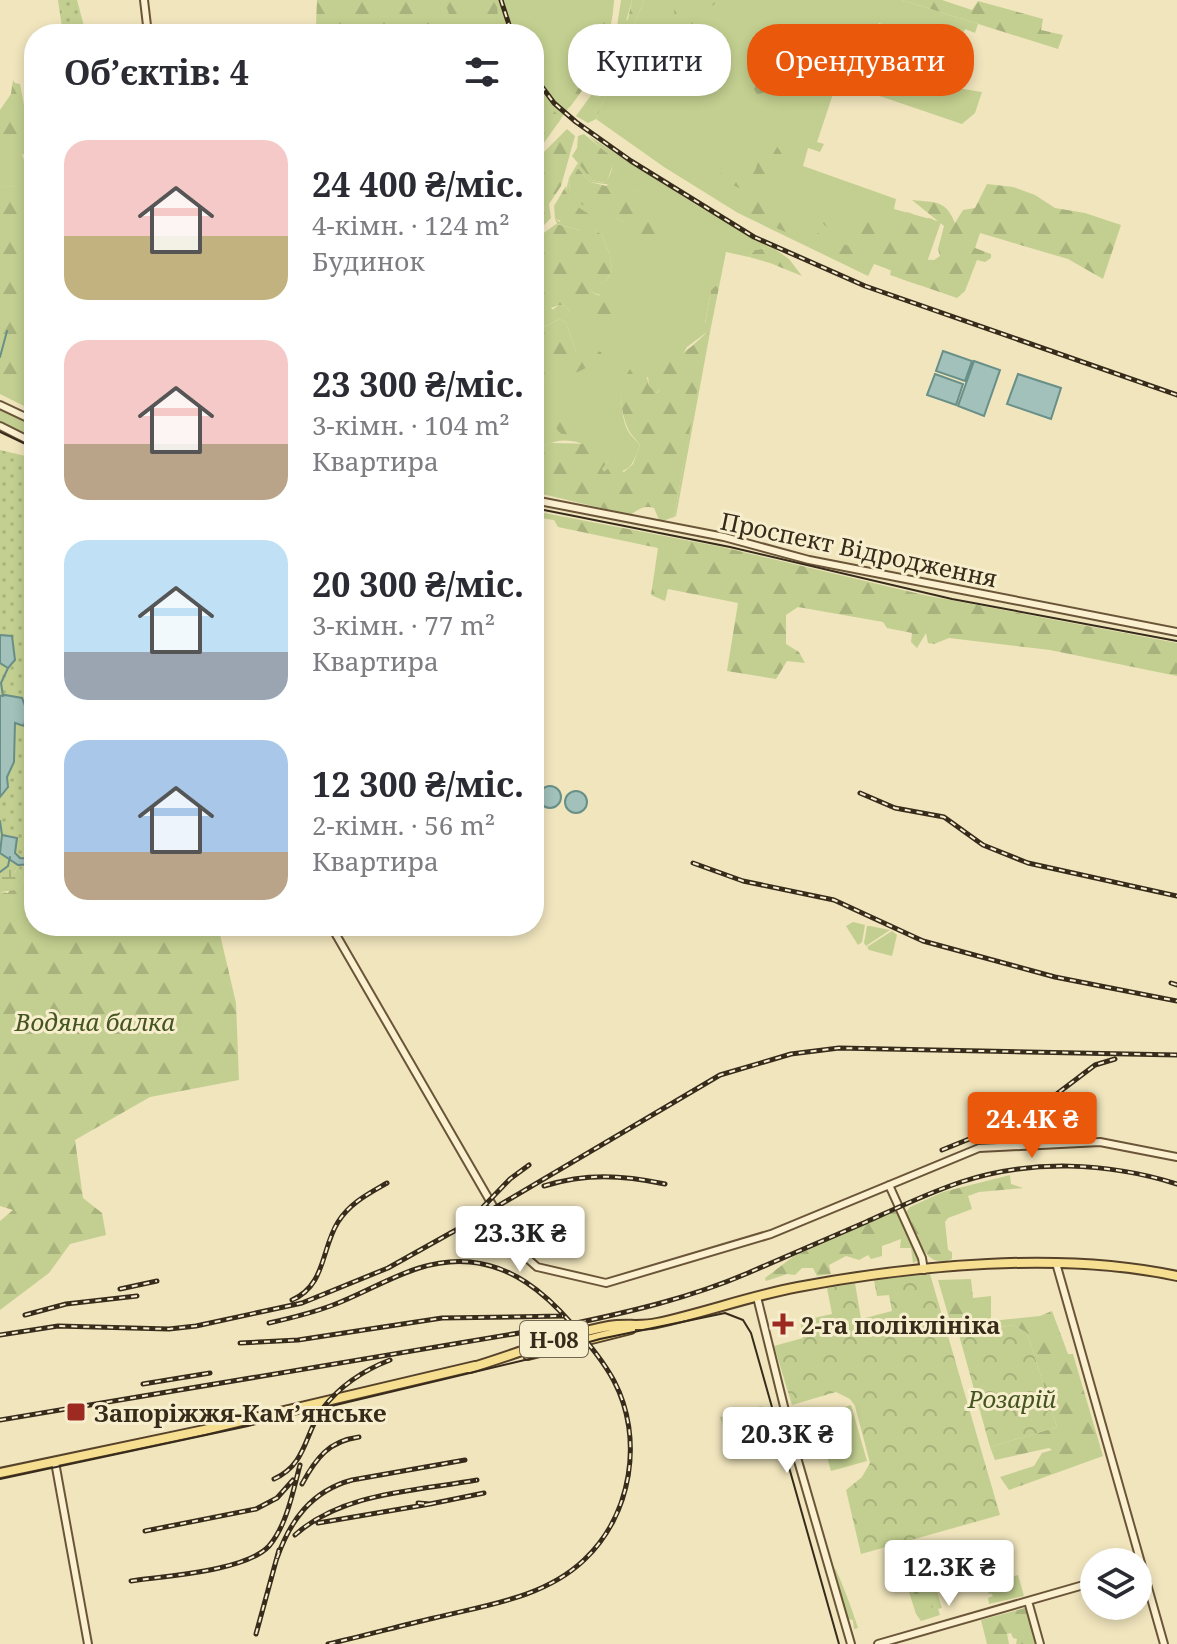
<!DOCTYPE html>
<html lang="uk">
<meta charset="utf-8">
<style>
:root{--surface:#fff;--page:#f7f7f7;--text:#2b2b33;--muted:#7c7c81;--accent:#ea580c}
body{margin:0;font-family:"Noto Serif",serif;background:var(--page);color:var(--text);height:100vh;display:flex;flex-direction:column;font-size:30px;white-space:nowrap}
*{box-sizing:border-box;margin:0}
p{font-size:26px;color:var(--muted)}
.icon{flex:none;width:44px;height:44px;fill:none;stroke:currentColor;stroke-width:2;stroke-linecap:round;stroke-linejoin:round}
.map{position:relative;flex:1;overflow:hidden}
.drawer{position:absolute;left:24px;top:24px;width:520px;height:912px;display:flex;flex-direction:column;background:var(--surface);border-radius:32px;box-shadow:0 4px 12px #0003}
.drawer>*{flex:none}
.top-card{position:absolute;left:568px;top:24px;width:488px;height:72px;display:flex;gap:16px}
.controls{position:absolute;left:1080px;top:1548px;display:grid;gap:16px}
.controls a{display:grid;place-items:center;width:72px;height:72px;border-radius:50%;background:var(--surface);box-shadow:0 4px 12px #0003;font-size:40px}
.price{position:absolute;translate:-50% -68px;padding:0 18px;border-radius:8px;background:#fff;color:#222;font-size:26px;line-height:52px;filter:drop-shadow(0 2px 4px #0008)}
.price::after{content:'';position:absolute;left:50%;top:48px;width:24px;height:18px;margin-left:-12px;background:inherit;clip-path:polygon(0 0,100% 0,50% 100%)}
.price.active{background:var(--accent);color:#fff}
ul{padding:0;list-style:none}
li{display:flex;align-items:center;gap:24px;height:200px;padding:0 40px}
li span{display:grid;place-items:center;flex:none;width:224px;height:160px;border-radius:24px;color:#555}
li>.icon{margin-inline-start:auto}
span .icon{width:96px;height:96px;fill:#fffc;stroke-width:1}
li b{font-size:34px}
h2{display:flex;justify-content:space-between;align-items:center;height:96px;padding:0 40px;font-size:34px}
.chip{padding:0 28px;border-radius:32px;background:var(--surface);box-shadow:0 4px 12px #0003;font-size:28px;line-height:72px}
.chip.active{background:var(--accent);color:#fff}
.map>svg:first-child{display:block}
.grass{fill:#c3cf90}
.forest{fill:url(#forest-firs)}
.wetland{fill:url(#wetland-marsh)}
.park{fill:url(#park-crowns)}
.garden{fill:url(#garden-dots)}
.water{fill:#a1c1ba;stroke:#688f88;stroke-width:2}
.lines{fill:none;stroke-linecap:round;stroke-linejoin:round}
.stream{stroke:#688f88;stroke-width:2}
.secondary-casing{stroke:#6b5538;stroke-width:10}
.primary-casing{stroke:#56422a;stroke-width:12}
.secondary{stroke:#fbf1d0;stroke-width:6}
.primary{stroke:#f7df91;stroke-width:8}
.tram{stroke:#372b1b;stroke-width:2}
.rail-casing{stroke:#372b1b;stroke-width:5}
.rail{stroke:#f7eecd;stroke-width:2;stroke-dasharray:6;stroke-linecap:butt}
.poi-dot{fill:#9c2a21;stroke:#f7eecd;stroke-width:3}
.labels{text-anchor:middle;dominant-baseline:central;stroke-width:6;stroke-linejoin:round;paint-order:stroke}
.shield{fill:#f7eecd;stroke:#716650;stroke-width:2}
.shield-label{font-size:22px;font-weight:bold;fill:#372b1b}
.street-label{font-size:24px;fill:#372b1b;stroke:#f7eecd}
.park-label{font-size:24px;font-style:italic;fill:#445520;stroke:#f7eecd}
.poi-label{font-size:24px;font-weight:bold;fill:#372b1b;stroke:#f7eecd;text-anchor:start}
</style>
<div class="map">
<svg width="1177" height="1644" viewBox="0 0 1177 1644">
<defs>
<pattern id="forest-firs" width="22" height="20" patternUnits="userSpaceOnUse" patternTransform="scale(2)"><rect width="22" height="20" fill="#c3cf90"/><path d="M5 1l3.5 6h-7zM16 11l3.5 6h-7z" fill="#a8b27c"/></pattern>
<pattern id="wetland-marsh" width="20" height="14" patternUnits="userSpaceOnUse" patternTransform="scale(2)"><rect width="20" height="14" fill="#c3cf90"/><path d="M1 5h8M5 5V1M11 12h8M15 12V8" fill="none" stroke="#a8b27c"/></pattern>
<pattern id="park-crowns" width="20" height="18" patternUnits="userSpaceOnUse" patternTransform="scale(2)"><rect width="20" height="18" fill="#c3cf90"/><path d="M2 6a3 3 0 1 1 6 0M12 15a3 3 0 1 1 6 0" fill="none" stroke="#a8b27c"/></pattern>
<pattern id="garden-dots" width="8" height="8" patternUnits="userSpaceOnUse" patternTransform="scale(2)"><rect width="8" height="8" fill="#c3cf90"/><path d="M2 2h.1M6 6h.1" fill="none" stroke="#a8b27c" stroke-width="1.8" stroke-linecap="round"/></pattern>
</defs>
<rect width="100%" height="100%" fill="#f0e5bd"/>
<path class="grass" d="M317 0H614L606 45 595 72 534 155V34H316Z
M621 0H632L622 36 615 40Z
M644 0H902L978 24 975 33 965 29 957 51 879 23 871 49 908 76 945 86 982 92 975 113 962 124 862 90 851 83 844 91 835 88 817 142 824 144 820 152 808 148 803 166 896 199 894 209 941 222 919 285 890 275 891 270 874 264 868 276 738 213 664 167 596 119Z
M608 70C611 81 608 92 597 98L592 94 598 79Z
M589 136 698 206 772 247 755 250 749 257 726 252 720 282 711 290 705 323 711 327 676 516 674 517 707 332 687 347 681 357 669 361 656 380 660 390 656 393 649 386 648 377 624 386C619 397 622 424 630 434 633 438 637 441 640 445 631 469 630 472 604 473L602 469 609 460C591 445 567 433 545 446L537 445 534 438V384L540 385 562 377 576 353 566 322 560 319 534 332V315L541 318 559 305 566 306 570 313V322L600 295 588 291 607 280 612 270 610 255 602 235 595 230H580L557 224 555 219 560 222 569 201 566 191 569 178 570 190 594 208 623 221 634 232 638 192 626 187 590 182 576 166 578 163 592 180 605 183C623 156 605 155 589 136Z
M0 154H22L33 186 0 187Z
M0 406 34 423V438L0 421Z
M853 922 865 925 862 942 858 945 846 926Z
M867 926H870L890 930 866 946 864 943Z
M892 931 897 935 892 956 869 950 867 947Z
M851 1405 867 1461 831 1471 815 1415Z
M921 1541 942 1608 938 1609 940 1615 921 1621 916 1614 895 1548Z
M834 1567C838 1571 855 1617 858 1628L854 1629 853 1620 848 1619Z
M1018 1575 1024 1596 989 1604 988 1598 993 1596 992 1594 987 1593 992 1591 990 1589H985L990 1587 989 1584H984Z"/>
<path class="forest" d="M317 0H337L344 4 349 0H423L422 6 428 23 439 24 449 14 444 0H467L460 23 465 29 478 25 482 12 479 0H496L498 15 507 34H316Z
M593 0H614C612 41 595 75 570 107L562 102 590 62Z
M632 0H644L596 119 588 123 576 116 592 94 597 98C608 92 611 82 608 71L598 79 615 40 622 36 618 29 628 19Z
M678 0H689L694 4 695 0H724C706 8 697 13 688 32L676 23 674 11Z
M902 0H942L972 10 978 1 1043 19 1041 30 1063 35 1058 49Z
M753 53 760 55 764 64 771 61 777 68 770 92 757 94C748 80 742 67 753 53Z
M13 80 15 83 20 84 25 111 29 115 34 114V126L29 135 34 159 22 154H0V110L11 94Z
M534 81 545 100 561 119 538 151 534 147Z
M567 129 575 136 561 186 549 204 551 218 537 232 534 230V162Z
M584 134 612 157 613 165 606 183 592 180 572 156 577 148 578 136Z
M764 136 773 140 782 154 794 155 793 160H778L772 154V167L766 189 777 209 799 228 815 232 851 247 860 255 853 262 772 226 767 219 757 218 740 208 747 196 741 189 722 180 720 172 752 175C762 163 756 148 764 136Z
M576 166 590 182 606 186 614 180 638 192 656 223 655 236 649 246 640 243 623 221 576 202 571 197 569 178Z
M987 184 1013 187 1035 195 1055 208 1085 213 1121 225 1103 279 1068 259 980 233 975 248 991 254V258L985 262 977 260 965 291 957 298 902 279 892 271 874 263 865 252 840 239 820 221 822 213 832 218 839 227H849L853 214 860 210H868C876 219 890 225 903 221L907 212 913 214 912 224 915 228 924 224 928 218 933 219 926 236 906 235C903 245 904 251 910 259L934 260 940 256 938 249 944 226 912 200C936 203 945 199 955 223L963 210 975 208Z
M34 185V411L0 394V187Z
M566 186 569 201 590 215 577 226 555 219 554 206Z
M556 224 580 230H595L602 235 610 255 612 270 607 280 589 291 609 300 612 316 570 322V313L566 306 559 305 551 308 554 311 547 317 534 315V240Z
M772 247 789 259 802 276 770 263 749 257 755 250Z
M720 282 711 327 705 324 711 290Z
M560 319 566 322 576 353 592 350 601 352 603 358C588 368 552 386 534 384V332Z
M708 331 674 517 660 522 654 508C643 505 640 509 630 515L534 492V438L538 445 545 446 551 443 597 444 610 451 609 460 602 469 604 472 612 465 624 472 633 464 640 445C636 439 631 435 628 429 618 406 618 379 636 362H643L649 386 657 393 660 390 653 376 652 366C678 359 689 350 708 331Z
M567 408C570 421 575 432 588 434 574 442 553 436 554 418Z
M534 511 722 547 924 595 1177 643V676L1050 650 949 638 934 644 928 643 926 633 917 648 911 642 912 633 887 628 883 622 798 607 786 615V644L799 652 805 663 787 661 776 679 727 671 738 603 668 589 665 601 651 595 658 548 558 527 554 520 534 517Z
M18 865 27 890 34 895V926H218L236 1003 239 1080 150 1097 75 1140 83 1198 102 1213 106 1235 70 1244 49 1273 0 1310V1221L13 1210 0 1206V892L8 893C15 883 13 875 18 865Z
M1010 1175 1011 1184 1023 1188 979 1192 968 1196 972 1209 948 1218 945 1222 948 1250 952 1252V1259C926 1271 917 1237 908 1218L906 1212 910 1207 943 1192Z
M898 1210 919 1260 913 1263 911 1248H900L901 1239 882 1246V1256L871 1259 868 1255 859 1260 846 1256 829 1265 831 1274 817 1276 813 1268H802L795 1275 787 1274 766 1281 765 1278 794 1256Z
M971 1279 973 1298 991 1296V1321L1040 1316 1052 1311 1068 1354H1073L1103 1456 1009 1490 1000 1477 1034 1466 1042 1453 1052 1450 1049 1448 995 1460 990 1447 1057 1427 1027 1333 1013 1325 954 1335 938 1280Z
M921 1541 926 1560 924 1564 930 1570 933 1580 930 1582C932 1588 939 1588 936 1596H929L933 1607 922 1611C916 1606 912 1586 912 1578L921 1574 922 1570 917 1566 910 1573 908 1571 901 1546Z
M1025 1608 1036 1644H1016L1017 1639 1013 1638 1011 1633 1007 1634 1009 1644H987L981 1620Z"/>
<path class="wetland" d="M0 853 18 865 15 872 16 890 0 892Z"/>
<path class="park" d="M930 1274 1000 1515 861 1554 846 1490 862 1477 870 1463 855 1406 850 1399 836 1392 792 1405 774 1346 803 1338 800 1321 832 1314 827 1288 855 1283 861 1319 892 1311 889 1295 877 1296 874 1280Z
M1013 1325 1027 1333 1057 1427 990 1447 959 1335Z
M762 1406 766 1424 726 1436 720 1417Z"/>
<path class="garden" d="M58 0H77L86 34H63Z
M0 450 34 458V895L27 890 18 865 0 853Z"/>
<path class="water" d="M943 351 972 361 965 381 936 371Z
M974 361 1000 370 984 416 958 406Z
M935 374 963 384 956 405 927 395Z
M1018 374 1061 388 1051 419 1007 404Z
M0 635 12 636 15 660 8 668 0 663Z
M5 695 22 698 27 711 24 726 15 723 14 762 7 777 8 787 0 797V696Z
M539 797a11 11 0 1 1 22 0a11 11 0 1 1-22 0Z
M565 802a11 11 0 1 1 22 0a11 11 0 1 1-22 0Z
M2 835 17 838 15 853 20 858 31 859 34 864 18 865 0 853Z"/>
<g class="lines">
<path class="stream" d="M0 357 7 331
M3 696 1 683 8 668
M0 821 2 835
M0 872 8 866 10 857"/>
<g class="secondary-casing">
<path id="secondary" d="M144 0 148 34
M0 405 34 421
M0 426 34 443
M534 500 724 537 809 560 1177 632
M331 926 519 1251 537 1267 606 1283 771 1234 979 1148 1100 1142 1177 1157
M889 1185 922 1258 924 1270
M1056 1263 1164 1644
M757 1297 794 1447 851 1644
M55 1462 88 1644
M1028 1601 1040 1644
M878 1644 1094 1582"/>
</g>
<g class="primary-casing">
<path id="primary" d="M528 1355 631 1329
M470 1368C517 1354 561 1335 609 1326 625 1323 641 1327 657 1323 704 1313 750 1296 798 1287 914 1265 1062 1251 1177 1276
M0 1473 204 1430 475 1366"/>
</g>
<use href="#secondary" class="secondary"/>
<use href="#primary" class="primary"/>
<path class="tram" d="M0 432 34 448
M534 508 730 547 952 599 1177 641
M0 1479 248 1426 529 1359 600 1339 725 1313 743 1320 751 1333 839 1644"/>
<g class="rail-casing">
<path id="rail" d="M501 0 512 34
M534 76 554 103 576 122 631 161 754 237 865 286 1177 395
M860 793 895 808 944 817 983 845 1028 863 1177 896
M693 863 743 881 834 900 923 941 1055 977 1177 1001
M1171 983 1177 985
M942 1150 1029 1115 1095 1065 1115 1059
M544 1186C586 1173 622 1175 665 1184
M483 1207 510 1179 529 1165
M120 1289 157 1281
M292 1300C326 1285 321 1249 338 1222 350 1203 368 1194 387 1183
M25 1315 66 1304 137 1296
M269 1323C291 1318 312 1313 333 1305 378 1288 419 1257 470 1262 512 1266 544 1292 571 1323 586 1341 603 1360 614 1381 644 1438 632 1515 584 1560 544 1598 486 1605 434 1618 399 1626 364 1636 328 1644
M0 1335 58 1326 169 1329 196 1326 302 1303 388 1268 481 1216 720 1075 791 1054 839 1048 1177 1055
M240 1343 298 1340 442 1318 563 1316
M143 1384 210 1373
M0 1420 567 1325C629 1312 690 1298 748 1273 787 1256 827 1239 866 1222 897 1208 928 1193 961 1182 1031 1159 1107 1162 1177 1184
M274 1479C307 1464 304 1434 323 1408 340 1386 364 1370 390 1360
M302 1484C316 1458 329 1441 359 1437
M418 1503 430 1504 484 1493
M318 1523 430 1504
M145 1531 256 1509 277 1498 293 1480
M295 1535C343 1492 416 1491 477 1480
M277 1558C290 1521 311 1491 352 1480L465 1460
M131 1581C165 1576 246 1571 269 1546 287 1525 293 1491 300 1465
M256 1634 279 1550"/>
</g>
<use href="#rail" class="rail"/>
</g>
<g class="poi-dot">
<path d="M779 1312h8v8h8v8h-8v8h-8v-8h-8v-8h8z"/>
<rect x="66" y="1402" width="20" height="20" rx="4"/>
</g>
<g class="labels">
<rect class="shield" x="520" y="1321" width="68" height="36" rx="6"/>
<g class="shield-label">
<text x="554" y="1339">Н-08</text>
</g>
<g class="street-label">
<text transform="translate(859 549) rotate(12)">Проспект Відродження</text>
</g>
<g class="park-label">
<text x="95" y="1021">Водяна балка</text>
<text x="1012" y="1398">Розарій</text>
</g>
<g class="poi-label">
<text x="801" y="1324">2-га поліклініка</text>
<text x="94" y="1412">Запоріжжя-Кам’янське</text>
</g>
</g>
</svg>
<div class="controls">
<a><svg class="icon" aria-label="layers" viewBox="0 0 24 24"><path d="M12 4l9 5-9 5-9-5zM3 14l9 5 9-5"/></svg></a>
</div>
<b class="price active" style="left:1032px;top:1160px">24.4K ₴</b>
<b class="price" style="left:520px;top:1274px">23.3K ₴</b>
<b class="price" style="left:787px;top:1475px">20.3K ₴</b>
<b class="price" style="left:949px;top:1608px">12.3K ₴</b>
<div class="top-card">
<a class="chip">Купити</a>
<a class="chip active">Орендувати</a>
</div>
<section class="drawer">
<h2>Об’єктів: 4<svg class="icon" aria-label="filters" viewBox="0 0 24 24"><path d="M4 7h16M4 17h16"/><circle cx="9" cy="7" r="2"/><circle cx="15" cy="17" r="2"/></svg></h2>
<ul>
<li><span style="background:linear-gradient(#f6c9c9 60%,#c2b280 0)"><svg class="icon" aria-label="home" viewBox="0 0 24 24"><path d="M3 11l9-7 9 7M6 9v11h12V9"/></svg></span><div><b>24 400 ₴/міс.</b><p>4-кімн. · 124 m²</p><p>Будинок</p></div></li>
<li><span style="background:linear-gradient(#f6c9c9 65%,#b9a48a 0)"><svg class="icon" aria-label="home" viewBox="0 0 24 24"><path d="M3 11l9-7 9 7M6 9v11h12V9"/></svg></span><div><b>23 300 ₴/міс.</b><p>3-кімн. · 104 m²</p><p>Квартира</p></div></li>
<li><span style="background:linear-gradient(#bfe0f5 70%,#9aa5b1 0)"><svg class="icon" aria-label="home" viewBox="0 0 24 24"><path d="M3 11l9-7 9 7M6 9v11h12V9"/></svg></span><div><b>20 300 ₴/міс.</b><p>3-кімн. · 77 m²</p><p>Квартира</p></div></li>
<li><span style="background:linear-gradient(#a9c7e8 70%,#b9a48a 0)"><svg class="icon" aria-label="home" viewBox="0 0 24 24"><path d="M3 11l9-7 9 7M6 9v11h12V9"/></svg></span><div><b>12 300 ₴/міс.</b><p>2-кімн. · 56 m²</p><p>Квартира</p></div></li>
</ul>
</section>
</div>
